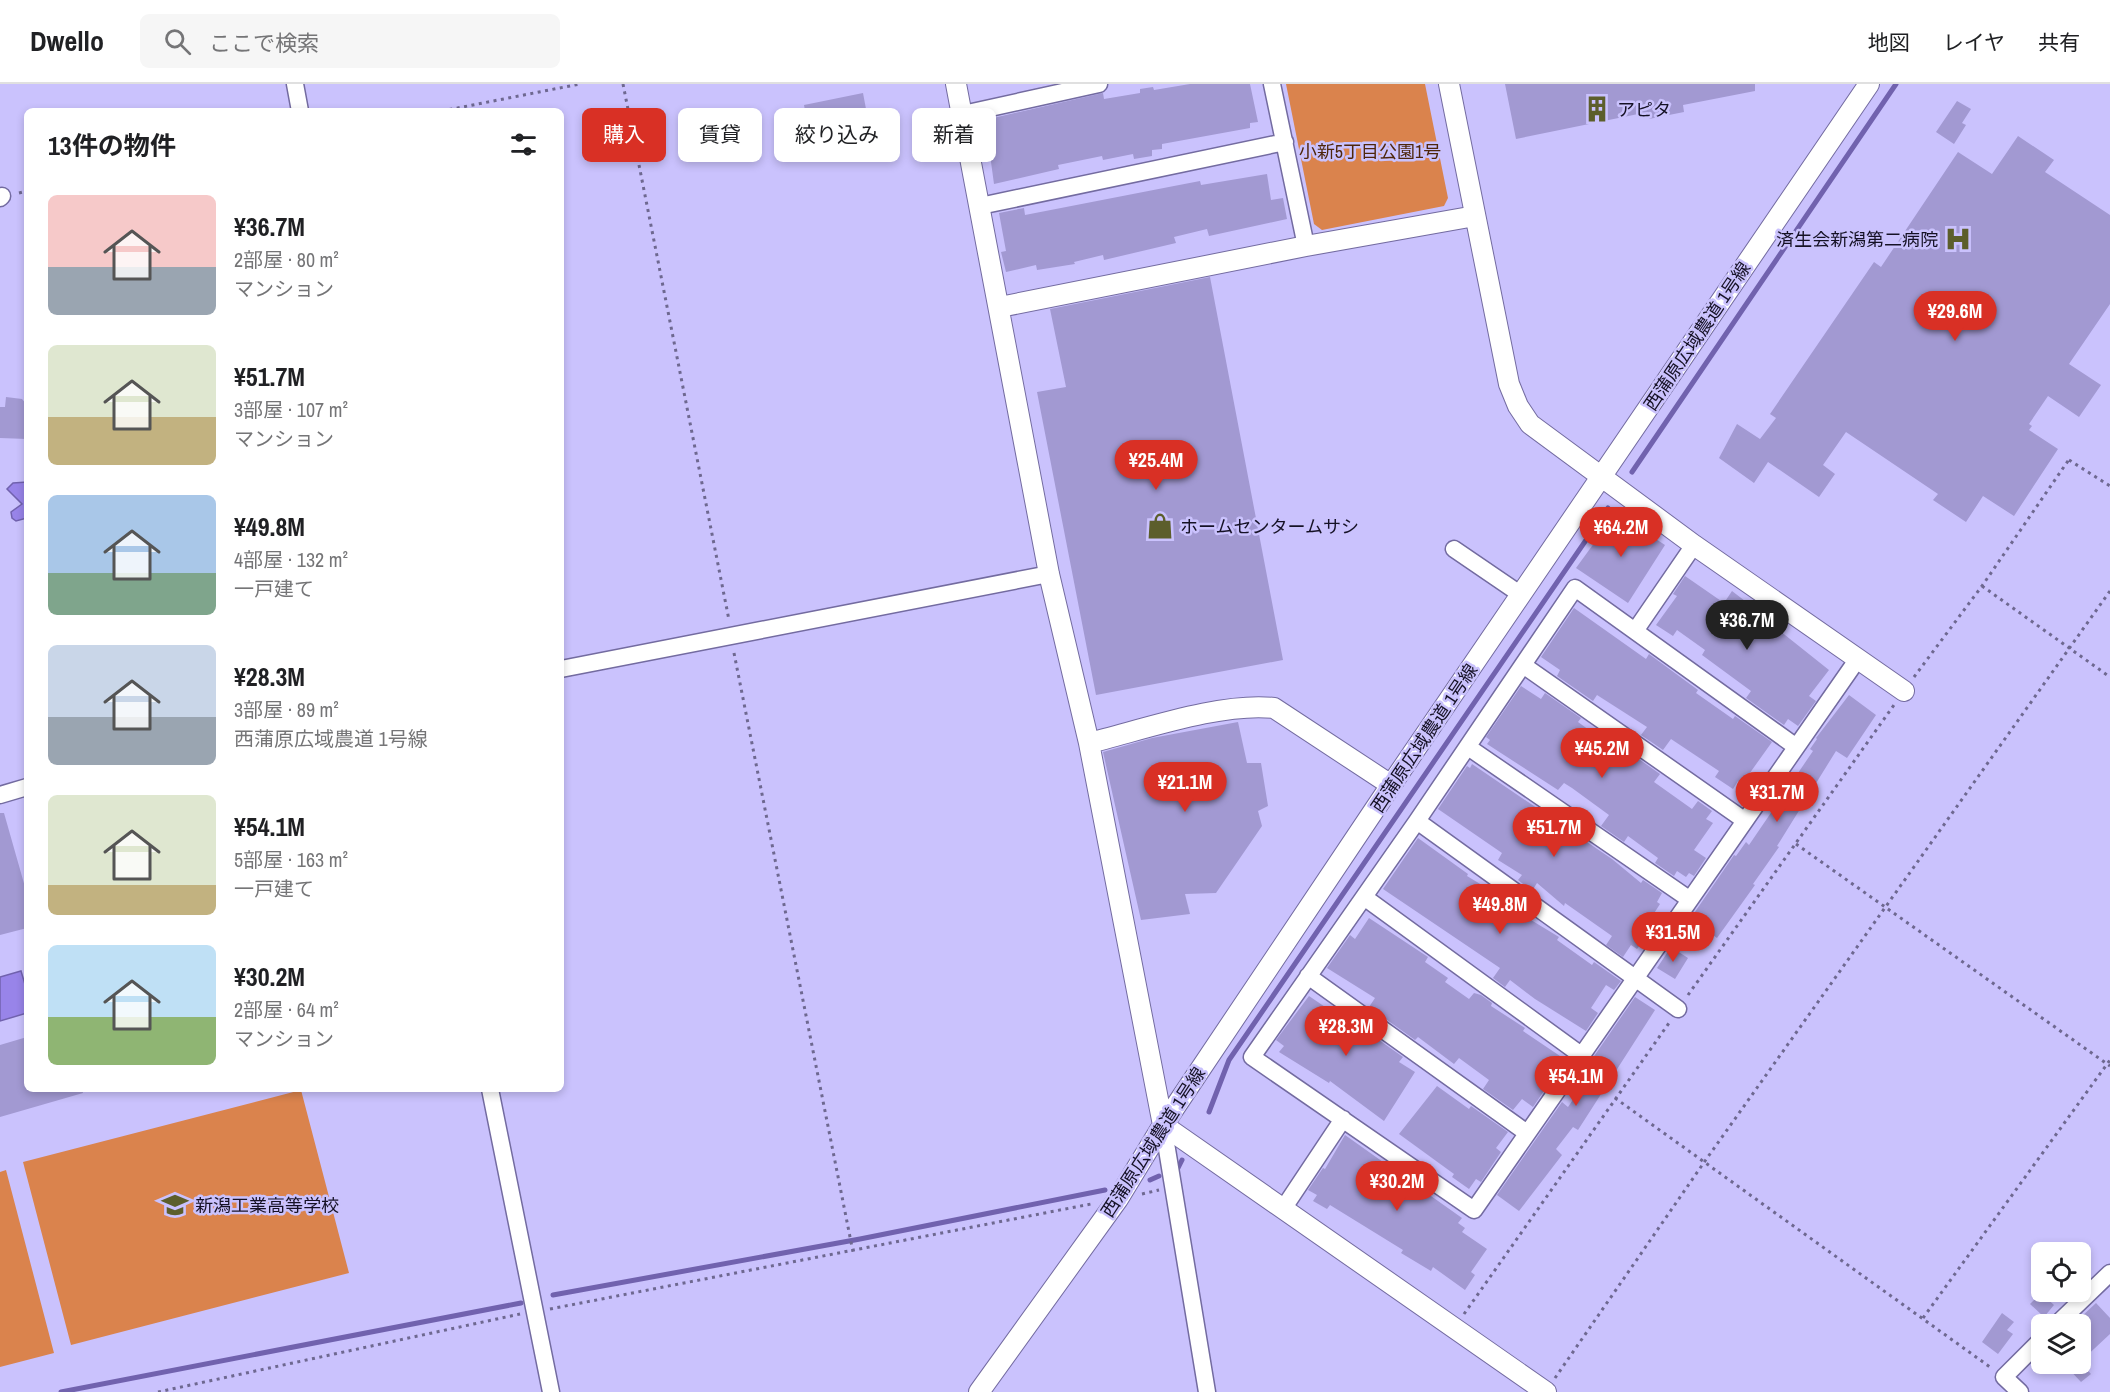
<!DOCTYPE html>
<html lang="ja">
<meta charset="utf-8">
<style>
:root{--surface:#fff;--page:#f6f6f6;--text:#202124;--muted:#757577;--line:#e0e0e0;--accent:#d93025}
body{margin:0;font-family:"Archivo Narrow","Noto Sans JP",sans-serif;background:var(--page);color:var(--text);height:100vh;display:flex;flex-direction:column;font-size:22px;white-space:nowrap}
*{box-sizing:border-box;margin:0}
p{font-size:20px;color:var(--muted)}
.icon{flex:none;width:33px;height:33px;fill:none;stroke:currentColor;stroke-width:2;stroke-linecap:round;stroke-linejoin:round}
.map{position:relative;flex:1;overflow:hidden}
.drawer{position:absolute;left:24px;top:24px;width:540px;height:984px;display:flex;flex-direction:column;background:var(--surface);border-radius:9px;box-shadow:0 3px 9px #0003}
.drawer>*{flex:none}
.guide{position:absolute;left:582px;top:24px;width:570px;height:54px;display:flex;gap:12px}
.tools{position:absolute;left:2031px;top:1158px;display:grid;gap:12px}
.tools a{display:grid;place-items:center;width:60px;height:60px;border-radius:9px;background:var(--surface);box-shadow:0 3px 9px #0003;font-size:30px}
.price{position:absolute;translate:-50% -51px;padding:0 14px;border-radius:21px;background:var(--accent);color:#fff;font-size:20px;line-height:39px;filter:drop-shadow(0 2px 3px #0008)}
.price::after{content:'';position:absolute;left:50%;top:36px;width:18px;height:14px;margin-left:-9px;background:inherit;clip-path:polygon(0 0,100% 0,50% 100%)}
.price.current{background:#222;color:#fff}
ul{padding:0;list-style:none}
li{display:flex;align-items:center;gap:18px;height:150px;padding:0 24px}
li span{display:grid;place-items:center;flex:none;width:168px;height:120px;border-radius:9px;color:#555}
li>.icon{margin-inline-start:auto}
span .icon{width:72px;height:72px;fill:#fffc;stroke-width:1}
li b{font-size:26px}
h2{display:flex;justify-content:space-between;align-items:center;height:72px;padding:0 24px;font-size:26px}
.tag{padding:0 21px;border-radius:9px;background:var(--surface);box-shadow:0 3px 9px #0003;font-size:21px;line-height:54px}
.tag.current{background:var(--accent);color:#fff}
header{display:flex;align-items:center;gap:36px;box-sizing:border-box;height:84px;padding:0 30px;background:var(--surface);border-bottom:2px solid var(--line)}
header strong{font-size:28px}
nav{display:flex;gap:33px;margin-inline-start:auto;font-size:21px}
.search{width:420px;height:54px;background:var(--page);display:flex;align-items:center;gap:15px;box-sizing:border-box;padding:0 21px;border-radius:9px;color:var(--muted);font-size:22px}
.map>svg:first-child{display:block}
.green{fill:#da834d}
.water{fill:#9884e9;stroke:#7162ae;stroke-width:1.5}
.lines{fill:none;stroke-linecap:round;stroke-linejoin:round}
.stream{stroke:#7162ae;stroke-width:5}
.building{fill:#a299d2}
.minor-casing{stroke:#736ba0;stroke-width:19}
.tertiary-casing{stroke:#736ba0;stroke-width:22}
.path{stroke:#6e6890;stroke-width:3;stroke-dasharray:3 4.5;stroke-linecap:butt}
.minor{stroke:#fff;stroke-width:16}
.tertiary{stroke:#fff;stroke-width:20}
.labels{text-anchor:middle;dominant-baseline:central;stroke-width:5;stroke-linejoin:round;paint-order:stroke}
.poi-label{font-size:18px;fill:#151125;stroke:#cac2fd;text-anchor:start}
.park-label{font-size:18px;fill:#4e260b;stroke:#cac2fd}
.street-label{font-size:18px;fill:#151125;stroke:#cac2fd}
</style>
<header>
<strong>Dwello</strong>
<div class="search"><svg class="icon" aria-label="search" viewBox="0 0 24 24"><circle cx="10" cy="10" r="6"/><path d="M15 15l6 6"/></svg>ここで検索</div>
<nav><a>地図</a><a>レイヤ</a><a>共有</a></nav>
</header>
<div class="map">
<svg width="2110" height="1308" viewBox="0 0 2110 1308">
<rect width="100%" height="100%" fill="#cac2fd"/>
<path class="green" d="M1286 0H1425L1448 114 1444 122 1322 146 1314 140Z
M301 1006 349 1189 71 1261 23 1078Z
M6 1086 54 1269 0 1283V1088Z"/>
<path class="water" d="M27 398V434L16 437 12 434 11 428 22 420 7 405 13 399Z
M21 887 27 907V929L0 937V893Z"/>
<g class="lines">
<path class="stream" d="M1632 388 1896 0
M1209 1028 1229 976 1608 424
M1177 1086 1182 1076
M1150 1096 1159 1092
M553 1211 860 1155 1105 1106
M61 1308 521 1219"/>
</g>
<path class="building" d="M1190 0H1250L1258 38 1250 39V44L1162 60V65L1152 66V72L1134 75 1133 70 1103 76 1102 72 1058 81 1059 85 994 100 988 56 984 57 980 37 1103 9 1104 15 1140 9V5L1153 3 1154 6Z
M1505 0H1755V7L1683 21 1684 28 1649 35 1648 28 1516 55Z
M863 9 866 25 807 37 804 21Z
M1957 17 1971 25 1962 39 1966 41 1954 60 1936 48Z
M2018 52 2054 76 2045 88 2110 131V220L2069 280 2101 301 2079 333 2048 312 2029 340 2032 342 2029 346 2058 365 2014 432 1983 412 1966 438 1933 416 1938 410 1846 348 1823 381 1835 390 1819 413 1768 378 1754 399 1719 374 1737 340 1760 355 1776 334 1770 330 1874 178 1881 183 1958 68 1992 90Z
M1267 90 1271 116 1283 114 1287 135 1209 152 1207 145 1174 153 1176 159 1104 176 1103 171 1074 178 1075 180 1037 186 1036 181 1006 188 1001 168 1006 167 999 129 1024 124 1025 131 1174 102 1200 97 1201 101Z
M1210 193 1283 576 1096 611 1037 308 1066 303 1050 225Z
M6 313 22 315 27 321V355L0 354V323H5Z
M1616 429 1665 461 1628 519 1576 484Z
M1685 492 1724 519 1732 507 1745 517 1742 522 1780 547 1829 586 1809 612 1816 617 1798 642 1788 635 1784 641 1746 614 1751 607 1702 571 1705 566 1677 546 1673 552 1656 541 1677 512 1673 510Z
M1574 524 1646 575 1649 570 1698 606 1696 609 1733 635 1735 632 1772 658 1742 700 1738 697 1733 705 1715 693 1719 687 1671 655 1663 666 1641 651 1647 643 1597 611 1593 617 1557 592 1560 586 1541 573Z
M1521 602 1541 615 1545 609 1581 634 1578 638 1625 672 1629 668 1660 690 1654 698 1692 725 1698 717 1712 727 1706 735 1713 739 1694 766 1706 774 1694 792 1689 789 1686 793 1677 787 1674 792 1655 779 1658 774 1628 752 1624 758 1601 742 1609 731 1572 704 1564 699 1558 706 1487 660 1490 656 1486 653Z
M1849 611 1876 631 1847 674 1836 667 1777 762 1779 763 1753 800 1755 801 1717 854 1700 842 1683 863 1675 857 1734 771 1736 772 1746 758 1749 761 1813 667 1810 665 1817 655 1816 654Z
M1238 638 1247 679H1261L1268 722 1258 727 1262 742 1216 809 1185 810 1190 830 1141 836 1103 668 1152 654Z
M1472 680 1612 775 1641 799 1643 796 1662 809 1657 818 1660 820 1644 845 1649 849 1637 865 1631 861 1623 873 1606 861 1612 852 1565 819 1564 822 1537 799 1532 807 1518 796 1522 791 1498 776 1502 769 1438 725 1467 682 1470 684Z
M0 729H4L27 810V844L0 851Z
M1418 754 1468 790 1467 792 1520 824 1518 828 1559 853 1557 856 1592 881 1594 878 1621 897 1614 906 1606 901 1591 924 1598 929 1586 947 1535 915 1510 896 1505 903 1493 894 1500 884 1383 805Z
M1369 834 1428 873 1425 878 1448 894 1445 898 1469 915 1474 909 1481 911 1492 919 1491 922 1525 944 1523 947 1560 972 1556 978 1561 982 1533 1023 1522 1015 1513 1026 1483 1005 1489 996 1459 974 1454 980 1418 953 1415 956 1369 923 1375 914 1327 884 1350 851 1355 855Z
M1671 863 1688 874 1675 895 1657 884Z
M1309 912 1356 944 1358 941 1403 973 1399 978 1415 988 1384 1037 1330 997 1329 999 1279 968 1284 962 1276 956Z
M1635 913 1655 926 1578 1046 1573 1043 1556 1065 1562 1071 1519 1127 1497 1111 1562 1018 1568 1023 1587 995 1581 991Z
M27 953V1005H82L83 1009 0 1033V961Z
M1437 1002 1469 1025 1471 1022 1508 1048 1496 1064 1501 1068 1481 1098 1476 1095 1469 1105 1452 1093 1454 1090 1399 1050Z
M1345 1051 1462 1134 1458 1139 1465 1144 1462 1148 1487 1165 1471 1188 1475 1191 1465 1206 1433 1183 1431 1187 1401 1169 1403 1166 1330 1121 1327 1125 1313 1117 1317 1111 1308 1106 1323 1084 1325 1085Z
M2041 1209 2054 1221 2044 1233 2030 1220Z
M2096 1219 2110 1234V1250L2080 1278V1234Z
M2002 1229 2014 1238 2007 1246 2013 1250 1998 1270 1982 1258Z
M2064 1280H2082L2091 1290 2081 1298Z"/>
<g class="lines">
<g class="minor-casing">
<path id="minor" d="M295 0 300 27
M1272 0 1306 162
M963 30 1099 0
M0 114 2 112
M980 122 1285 58
M1454 465 1520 510
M1635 547 1694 461
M1523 581 1744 736
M561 585 1049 490
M1795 662 1575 504 1417 737 1252 973 1474 1126 1857 576
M1468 663 1689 815
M0 711 27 703
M1417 737 1678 925
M1364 813 1581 971
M1308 892 1527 1049
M490 1005 551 1308
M1163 1041 1207 1308
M1283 1125 1343 1035
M2057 1240 2110 1189
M2020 1308 2004 1293 2042 1255"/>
</g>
<g class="tertiary-casing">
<path id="tertiary" d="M956 0 1049 490 1089 659 1163 1041 1546 1308
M1449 0 1509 300 1518 322 1530 340 1694 461 1904 607
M1000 223 1306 162 1475 132
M1089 659C1142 646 1221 618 1274 624L1391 701
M979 1308 1118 1115 1163 1041 1391 701 1869 0"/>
</g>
<path class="path" d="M623 0 729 536
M442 27 580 0
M19 109 27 107
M2069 376 2110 402
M1982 502 2110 593
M734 569 853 1168
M1914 593 1982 502 2070 374
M1796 760 2110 982
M1688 911 1894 621
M1615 1014 1990 1283
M1142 1110 1159 1106
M550 1225 1091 1120
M1464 1230 1669 939
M1923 1234 2110 976
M1555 1294 1705 1077 2110 507
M158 1308 520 1230"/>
<use href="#minor" class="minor"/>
<use href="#tertiary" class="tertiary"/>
</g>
<defs>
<g id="building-bare" transform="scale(2.07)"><path d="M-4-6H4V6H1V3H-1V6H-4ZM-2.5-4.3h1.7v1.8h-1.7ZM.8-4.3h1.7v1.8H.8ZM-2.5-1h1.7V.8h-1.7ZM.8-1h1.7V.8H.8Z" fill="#5c5e2b" stroke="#cac2fd" stroke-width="2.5" paint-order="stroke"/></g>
<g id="hospital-bare" transform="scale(2.07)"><path d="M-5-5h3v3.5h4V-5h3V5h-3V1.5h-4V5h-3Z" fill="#5c5e2b" stroke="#cac2fd" stroke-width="2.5" paint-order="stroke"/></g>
<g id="shop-bare" transform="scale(2.07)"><path d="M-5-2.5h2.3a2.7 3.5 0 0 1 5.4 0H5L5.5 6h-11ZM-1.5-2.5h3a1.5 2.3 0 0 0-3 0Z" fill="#5c5e2b" stroke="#cac2fd" stroke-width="2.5" paint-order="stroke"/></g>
<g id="school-bare" transform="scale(2.07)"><path d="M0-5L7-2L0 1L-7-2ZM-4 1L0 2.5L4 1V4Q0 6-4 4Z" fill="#5c5e2b" stroke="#cac2fd" stroke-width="2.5" paint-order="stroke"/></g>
</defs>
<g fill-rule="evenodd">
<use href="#building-bare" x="1597" y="25"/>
<use href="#hospital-bare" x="1958" y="155"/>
<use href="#shop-bare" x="1160" y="442"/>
<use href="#school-bare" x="175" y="1121"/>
</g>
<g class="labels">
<g class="poi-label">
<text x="1617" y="25">アピタ</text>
<text x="1938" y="155" text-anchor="end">済生会新潟第二病院</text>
<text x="1180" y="442">ホームセンタームサシ</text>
<text x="195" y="1121">新潟工業高等学校</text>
</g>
<g class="park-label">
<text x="1370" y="67">小新5丁目公園1号</text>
</g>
<g class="street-label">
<text transform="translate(1697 252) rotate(-56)">西蒲原広域農道 1号線</text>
<text transform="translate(1424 654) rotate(-56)">西蒲原広域農道 1号線</text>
<text transform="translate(1153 1058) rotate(-57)">西蒲原広域農道 1号線</text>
</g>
</g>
</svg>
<div class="tools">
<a><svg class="icon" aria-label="locate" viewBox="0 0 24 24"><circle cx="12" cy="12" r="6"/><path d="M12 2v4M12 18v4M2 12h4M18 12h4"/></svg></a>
<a><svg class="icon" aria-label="layers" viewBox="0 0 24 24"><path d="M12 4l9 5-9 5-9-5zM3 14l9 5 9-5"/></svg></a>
</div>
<b class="price" style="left:1955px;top:258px">¥29.6M</b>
<b class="price" style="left:1156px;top:407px">¥25.4M</b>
<b class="price" style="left:1621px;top:474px">¥64.2M</b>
<b class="price current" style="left:1747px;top:567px">¥36.7M</b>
<b class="price" style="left:1602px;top:695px">¥45.2M</b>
<b class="price" style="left:1185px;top:729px">¥21.1M</b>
<b class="price" style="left:1777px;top:739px">¥31.7M</b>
<b class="price" style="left:1554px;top:774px">¥51.7M</b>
<b class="price" style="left:1500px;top:851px">¥49.8M</b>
<b class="price" style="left:1673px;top:879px">¥31.5M</b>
<b class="price" style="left:1346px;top:973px">¥28.3M</b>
<b class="price" style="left:1576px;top:1023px">¥54.1M</b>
<b class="price" style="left:1397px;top:1128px">¥30.2M</b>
<div class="guide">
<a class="tag current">購入</a>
<a class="tag">賃貸</a>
<a class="tag">絞り込み</a>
<a class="tag">新着</a>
</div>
<section class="drawer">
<h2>13件の物件<svg class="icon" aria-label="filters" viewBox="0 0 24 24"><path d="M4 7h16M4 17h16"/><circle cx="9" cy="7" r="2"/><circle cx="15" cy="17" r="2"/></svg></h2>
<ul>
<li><span style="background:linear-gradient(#f6c9c9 60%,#9aa5b1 0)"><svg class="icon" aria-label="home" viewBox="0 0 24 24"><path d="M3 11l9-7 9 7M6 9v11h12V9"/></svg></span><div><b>¥36.7M</b><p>2部屋 · 80 m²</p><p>マンション</p></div></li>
<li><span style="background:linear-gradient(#dfe7d0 60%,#c2b280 0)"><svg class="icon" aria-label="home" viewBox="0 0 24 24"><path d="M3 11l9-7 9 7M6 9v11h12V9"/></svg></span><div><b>¥51.7M</b><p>3部屋 · 107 m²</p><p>マンション</p></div></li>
<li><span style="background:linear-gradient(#a9c7e8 65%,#7fa58c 0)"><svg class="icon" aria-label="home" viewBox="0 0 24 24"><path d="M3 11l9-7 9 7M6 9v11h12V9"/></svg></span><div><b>¥49.8M</b><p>4部屋 · 132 m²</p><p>一戸建て</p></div></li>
<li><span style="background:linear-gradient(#c9d6e8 60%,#9aa5b1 0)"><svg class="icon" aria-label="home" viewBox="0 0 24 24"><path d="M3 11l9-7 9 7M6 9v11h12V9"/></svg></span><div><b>¥28.3M</b><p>3部屋 · 89 m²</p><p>西蒲原広域農道 1号線</p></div></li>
<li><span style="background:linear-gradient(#dfe7d0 75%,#c2b280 0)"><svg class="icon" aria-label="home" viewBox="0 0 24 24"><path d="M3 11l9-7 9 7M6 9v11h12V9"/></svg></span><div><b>¥54.1M</b><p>5部屋 · 163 m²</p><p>一戸建て</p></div></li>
<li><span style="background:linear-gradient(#bfe0f5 60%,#8fb573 0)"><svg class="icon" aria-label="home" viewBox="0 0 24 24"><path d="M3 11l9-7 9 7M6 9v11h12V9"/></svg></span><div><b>¥30.2M</b><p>2部屋 · 64 m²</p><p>マンション</p></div></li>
</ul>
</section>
</div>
